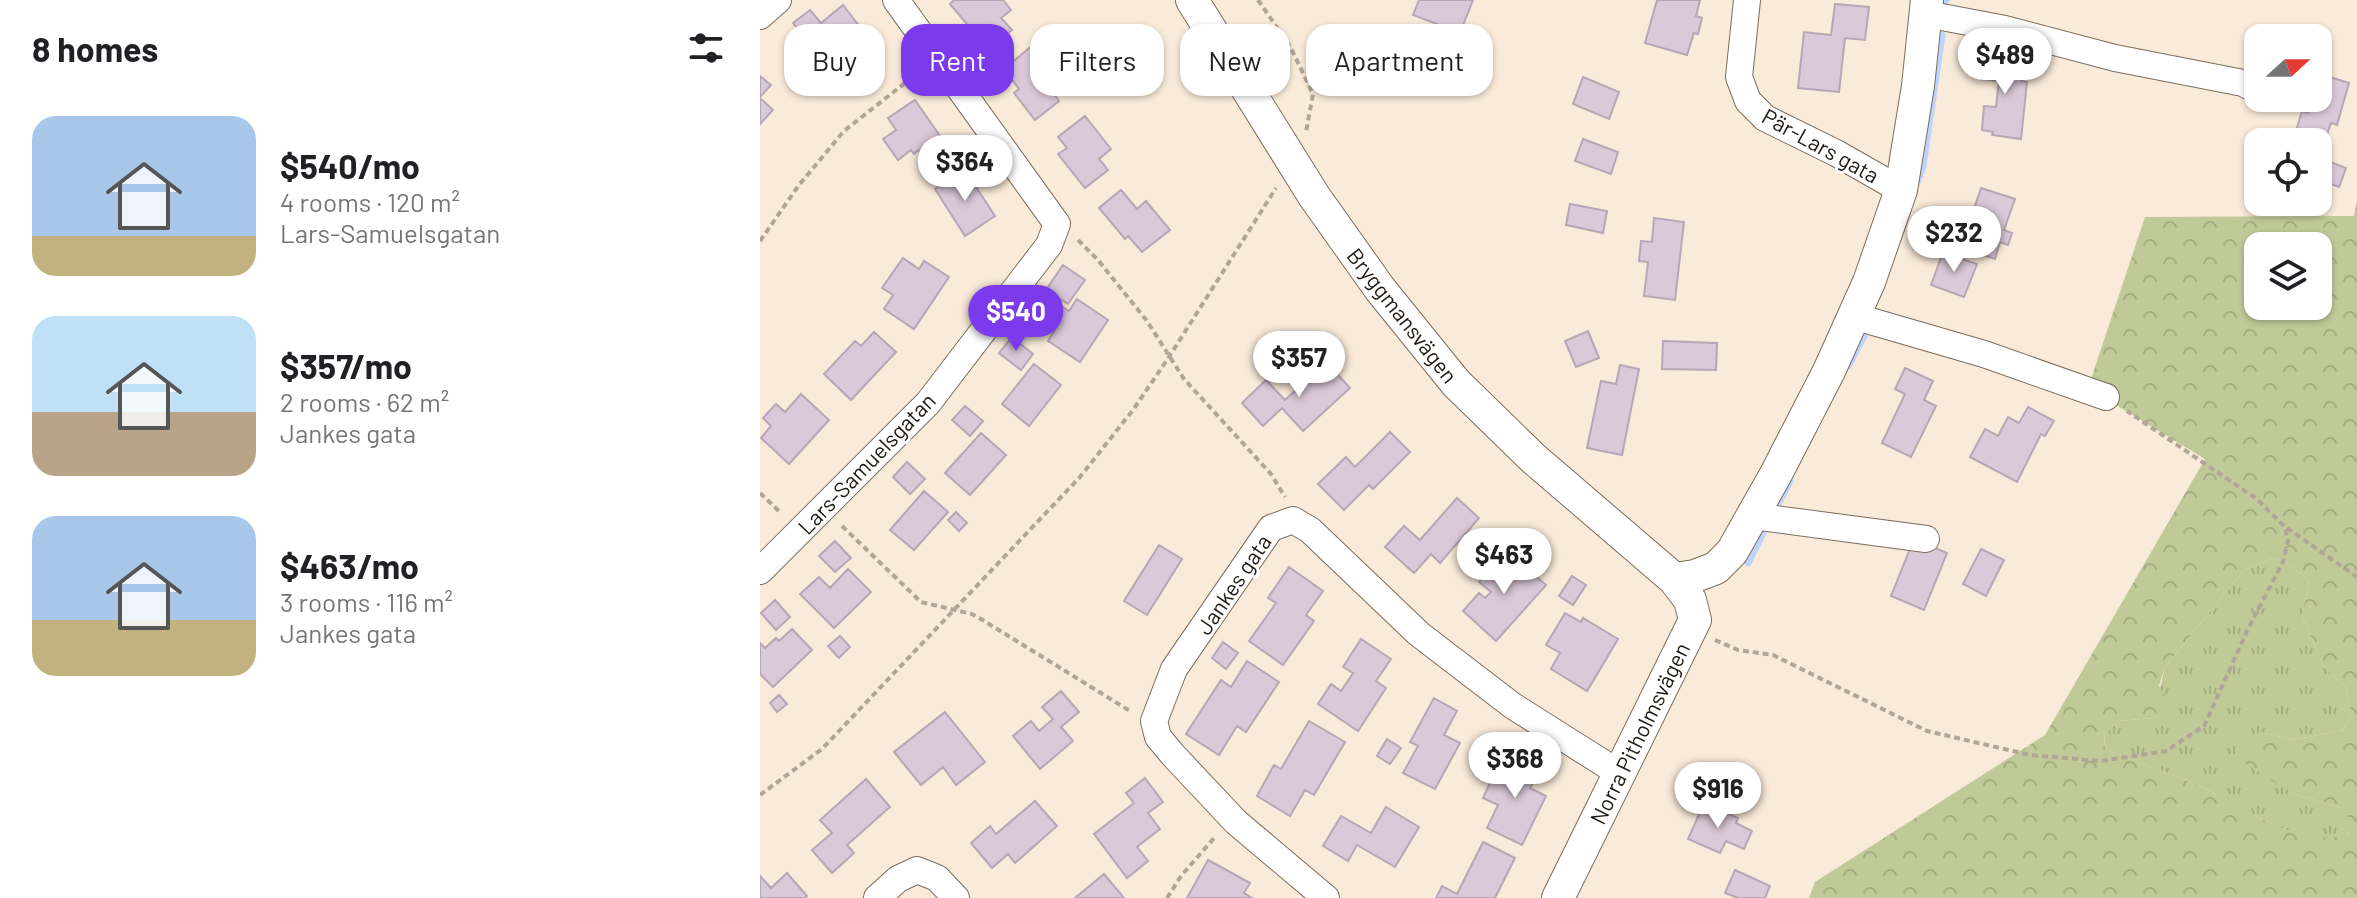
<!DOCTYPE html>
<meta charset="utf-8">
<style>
:root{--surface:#fff;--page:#f2f2f2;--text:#202124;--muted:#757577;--accent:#7c3aed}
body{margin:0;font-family:Barlow,sans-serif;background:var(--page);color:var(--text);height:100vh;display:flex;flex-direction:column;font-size:30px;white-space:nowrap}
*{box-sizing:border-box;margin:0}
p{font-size:26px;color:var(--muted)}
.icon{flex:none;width:44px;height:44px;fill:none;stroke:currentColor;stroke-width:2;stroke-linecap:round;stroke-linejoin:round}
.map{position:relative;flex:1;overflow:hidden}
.details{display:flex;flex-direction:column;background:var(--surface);width:760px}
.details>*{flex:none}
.hud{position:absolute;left:24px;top:24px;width:760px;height:72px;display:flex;gap:16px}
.needle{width:52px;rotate:69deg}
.buttons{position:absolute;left:1484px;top:24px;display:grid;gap:16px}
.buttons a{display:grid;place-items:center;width:88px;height:88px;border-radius:16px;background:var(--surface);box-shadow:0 2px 6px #0004;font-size:40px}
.price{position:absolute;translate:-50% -68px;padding:0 18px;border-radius:28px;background:#fff;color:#222;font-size:26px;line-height:52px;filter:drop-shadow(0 2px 4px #0008)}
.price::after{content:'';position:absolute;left:50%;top:48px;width:24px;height:18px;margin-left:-12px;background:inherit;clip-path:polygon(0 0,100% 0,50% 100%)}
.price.current{background:var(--accent);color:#fff}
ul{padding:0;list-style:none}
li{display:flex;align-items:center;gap:24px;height:200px;padding:0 32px}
li span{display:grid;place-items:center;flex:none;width:224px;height:160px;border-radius:24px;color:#555}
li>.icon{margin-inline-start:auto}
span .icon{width:96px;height:96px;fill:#fffc;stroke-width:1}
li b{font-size:34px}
h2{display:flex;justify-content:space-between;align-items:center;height:96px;padding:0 32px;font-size:34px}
.chip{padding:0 28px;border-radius:24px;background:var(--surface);box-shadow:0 2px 6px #0004;font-size:28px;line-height:72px}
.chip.current{background:var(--accent);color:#fff}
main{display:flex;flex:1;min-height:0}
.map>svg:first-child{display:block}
.grass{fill:url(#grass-tufts)}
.forest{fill:url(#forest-crowns);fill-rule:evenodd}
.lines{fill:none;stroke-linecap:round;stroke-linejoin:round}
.stream{stroke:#bdd4fd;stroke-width:7}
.building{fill:#dbc9d9;stroke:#b8a6b6;stroke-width:2}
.minor-casing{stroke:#7b6d5d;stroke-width:28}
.tertiary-casing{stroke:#7b6d5d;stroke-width:34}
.path{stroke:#b1a597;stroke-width:4;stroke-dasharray:6 4;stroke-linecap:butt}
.minor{stroke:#fff;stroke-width:26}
.tertiary{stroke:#fff;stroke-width:32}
.labels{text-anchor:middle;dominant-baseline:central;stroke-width:6;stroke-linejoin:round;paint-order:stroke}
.street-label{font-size:22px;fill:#1d1812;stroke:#fff}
</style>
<main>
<section class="details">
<h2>8 homes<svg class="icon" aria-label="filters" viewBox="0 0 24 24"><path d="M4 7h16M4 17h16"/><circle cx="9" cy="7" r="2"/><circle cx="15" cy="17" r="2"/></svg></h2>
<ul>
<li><span style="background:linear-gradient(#a9c7e8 75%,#c2b280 0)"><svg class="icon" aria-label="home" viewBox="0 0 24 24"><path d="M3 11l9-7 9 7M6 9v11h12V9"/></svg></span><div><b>$540/mo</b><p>4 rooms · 120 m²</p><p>Lars-Samuelsgatan</p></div></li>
<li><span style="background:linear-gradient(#bfe0f5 60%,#b9a48a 0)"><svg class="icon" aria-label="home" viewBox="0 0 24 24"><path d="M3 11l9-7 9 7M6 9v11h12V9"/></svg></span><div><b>$357/mo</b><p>2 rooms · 62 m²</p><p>Jankes gata</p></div></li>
<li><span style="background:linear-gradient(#a9c7e8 65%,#c2b280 0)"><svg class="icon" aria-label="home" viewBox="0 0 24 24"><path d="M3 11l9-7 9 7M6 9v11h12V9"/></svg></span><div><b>$463/mo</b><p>3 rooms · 116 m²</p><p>Jankes gata</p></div></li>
</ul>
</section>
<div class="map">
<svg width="1597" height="898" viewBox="0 0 1597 898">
<defs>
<pattern id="grass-tufts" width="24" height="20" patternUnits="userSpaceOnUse" patternTransform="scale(2)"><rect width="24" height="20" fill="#c0ca98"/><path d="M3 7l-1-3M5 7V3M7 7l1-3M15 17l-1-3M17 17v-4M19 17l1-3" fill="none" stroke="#a5ad82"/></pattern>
<pattern id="forest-crowns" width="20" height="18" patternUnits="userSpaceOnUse" patternTransform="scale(2)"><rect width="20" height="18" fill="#c0ca98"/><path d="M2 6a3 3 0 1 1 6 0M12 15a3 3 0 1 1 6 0" fill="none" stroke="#a5ad82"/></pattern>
</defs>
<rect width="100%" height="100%" fill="#faead9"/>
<path class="grass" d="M1512 558 1523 560 1549 580 1542 616 1564 667 1586 688 1591 716 1583 730 1533 740 1500 732 1532 793 1578 807 1594 822 1587 836C1533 847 1490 810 1443 788 1411 773 1377 763 1345 749L1344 734 1358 721 1393 718 1405 667 1483 571Z"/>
<path class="forest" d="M1597 201V898H1049L1055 882 1285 735 1445 459 1328 388 1385 217 1594 216ZM1498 246H1558V306H1498ZM1512 558 1523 560 1549 580 1542 616 1564 667 1586 688 1591 716 1583 730 1533 740 1500 732 1480 739 1476 758 1532 793 1578 807 1593 822 1588 835C1534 847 1490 810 1443 788 1411 773 1377 763 1345 749L1344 734 1358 721 1393 718 1407 698 1399 686 1405 667 1483 571Z"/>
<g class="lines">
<path class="stream" d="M1185 2 1186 0
M1157 183 1163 166 1182 35
M1088 366 1104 336
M1014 512 1030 481
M988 563 1008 523"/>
</g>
<path class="building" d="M194 0H243L251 10 241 18 252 30 224 54 211 40 216 35 190 4Z
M659 0H713L700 33 653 15Z
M897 0H940L936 16 942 18 938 34 934 33 927 55 885 43Z
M1075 4 1109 7 1105 40 1085 38 1079 92 1038 88 1044 32 1071 35Z
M83 5 120 53 100 68 90 55 85 59 78 51 63 63 33 23 50 10 61 23Z
M273 45 301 80 290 89 299 101 275 120 254 93 259 89 244 69Z
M1224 54 1264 59 1261 81 1267 82 1261 139 1232 135 1233 132 1222 130 1224 106 1236 107 1239 81 1221 79Z
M1560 74 1589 83 1577 125 1571 123 1565 140 1536 131 1542 111 1548 113 1553 98H1558Z
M0 76 11 85 0 97Z
M823 77 859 92 849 119 813 104Z
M0 98 13 110 0 124Z
M155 100 189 149 168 164 158 150 154 154 151 150 138 160 123 139 136 130 128 118Z
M325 116 351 149 339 159 348 170 325 188 298 154 307 148 298 137Z
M823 139 858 152 851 174 815 161Z
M1558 157 1586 168 1579 187 1558 179Z
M205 170 235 216 205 236 175 189Z
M1221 188 1255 199 1244 230 1252 233 1248 245 1240 242 1235 259 1190 244 1201 208 1213 212Z
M361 190 377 209 386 201 410 230 382 252 368 236 365 239 339 208Z
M810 204 847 211 843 233 806 225Z
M894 218 924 222 915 300 884 296 888 262 879 261 881 241 892 242Z
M1183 252 1217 264 1204 297 1171 285Z
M143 258 159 269 164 261 189 277 154 329 124 309 133 295 122 288Z
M303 265 325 280 308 304 286 290Z
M317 299 348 320 320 362 288 341 295 330 288 325 301 306 309 311Z
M828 331 839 358 816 367 805 341Z
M114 332 136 352 91 400 64 374 95 341 101 346Z
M252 337 273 354 261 370 239 353Z
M903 341 957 343 956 370 902 369Z
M566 362 590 388 543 431 522 408 503 426 482 403 506 380 525 400Z
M274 364 301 385 269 426 242 404Z
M860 365 879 369 862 455 827 448 841 381 856 384Z
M1145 368 1173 381 1164 400 1176 406 1151 457 1122 443 1145 394 1135 389Z
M41 394 69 420 29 464 1 438 11 426 3 418 16 404 25 412Z
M205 406 223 421 210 436 192 420Z
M1268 407 1294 421 1285 436 1281 434 1257 482 1210 457 1225 429 1238 436 1248 417 1259 423Z
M630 432 650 452 613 489 609 485 584 510 558 484 586 457 595 467Z
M221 433 246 455 210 495 185 473Z
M147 462 165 479 150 494 133 477Z
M164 491 188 512 154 550 130 530Z
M697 498 719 518 680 563 671 554 654 573 625 547 644 526 660 540Z
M196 512 207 523 199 531 188 520Z
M1154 539 1187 553 1164 610 1131 596Z
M75 541 91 558 75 572 59 556Z
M399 545 422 559 387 615 364 601Z
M1221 549 1244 560 1226 596 1203 584Z
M747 551 786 585 736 641 703 611 719 593 725 598 731 592 719 582Z
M529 567 563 591 546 615 554 621 523 665 489 641 516 603 508 598Z
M88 569 111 592 74 628 40 594 59 577 70 588Z
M812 576 826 585 813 605 799 596Z
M15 600 30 617 16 630 1 613Z
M805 613 821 622 823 618 858 639 827 691 791 669 800 653 786 645Z
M32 629 52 650 13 687 0 674V643L5 648 16 638 19 641Z
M80 636 90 647 79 658 68 646Z
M601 639 631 659 616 681 626 688 598 731 558 704 571 684 581 691 593 673 583 667Z
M463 642 478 653 466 669 452 658Z
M487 661 519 682 486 732 477 726 459 755 426 734 461 680 471 687Z
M301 691 319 712 301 727 313 741 280 769 253 736 271 721 279 731 293 719 282 707Z
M19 695 27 704 17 712 10 703Z
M674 698 697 711 684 735 700 743 675 789 643 773 658 746 650 742Z
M185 712 225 762 196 785 183 767 161 785 134 752Z
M549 721 585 742 554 795 545 790 530 816 497 796 514 765 521 769Z
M627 739 641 748 630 764 617 756Z
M754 754 781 766 770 788 786 796 762 845 727 828 738 805 723 798 735 772 744 775Z
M385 778 403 802 388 813 400 829 377 847 388 861 367 878 334 834 374 803 366 793Z
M106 779 130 807 87 845 94 853 72 873 52 850 72 833 60 820Z
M275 801 297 826 255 863 248 854 232 868 211 843 230 826 236 834Z
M944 803 978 818 976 823 992 831 984 849 966 841 960 853 928 839Z
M626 807 659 827 635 867 597 845 588 861 563 846 581 816 611 833Z
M723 842 755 858 735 898H676L682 886 697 894Z
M448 860 490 883 484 893 492 898H427Z
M975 870 1010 886 1005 898H978L965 893Z
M27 873 47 896 45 898H0V876L11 888Z
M344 874 364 898H315Z"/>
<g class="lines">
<g class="minor-casing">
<path id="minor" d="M987 0 979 77 988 101 1005 118 1076 153 1141 190
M1166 14 1245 29 1355 58 1483 83 1498 91
M0 16 18 0
M1093 316 1224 354 1346 397
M993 516 1166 539
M0 571 168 403 289 245 297 224 136 0
M117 898 138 879 157 870 177 878 196 898
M566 898 476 822 413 755 398 737 394 721 414 669 511 528 533 520 550 530 659 634 753 706 859 773"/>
</g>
<g class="tertiary-casing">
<path id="tertiary" d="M432 0 554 196 620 289 696 383 774 459 914 579 930 600 935 620 798 898
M914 579 935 576 956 568 972 552 1016 474 1069 371 1109 282 1141 190 1158 86 1167 0"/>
</g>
<path class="path" d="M498 0 531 48 553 94 546 132
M318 240 338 260 387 321 424 379 511 474 525 497
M0 241 39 185 84 131 159 72
M0 493 21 513
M82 526 161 602 212 614 221 619 370 711
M1527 528 1597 577
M955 640 978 650 1013 655 1167 731 1270 755 1341 761 1406 751 1444 726 1488 629 1523 562 1528 541 1525 527 1497 499 1367 411
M0 795 62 749 320 477 373 410 409 357 516 188
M407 898 421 876 455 837"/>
<use href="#minor" class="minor"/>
<use href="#tertiary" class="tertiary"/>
</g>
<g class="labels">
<g class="street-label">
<text transform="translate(1061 145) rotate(29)">Pär-Lars gata</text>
<text transform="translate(643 315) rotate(52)">Bryggmansvägen</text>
<text transform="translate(106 463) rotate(-46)">Lars-Samuelsgatan</text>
<text transform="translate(473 584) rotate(-56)">Jankes gata</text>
<text transform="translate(879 733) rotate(-64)">Norra Pitholmsvägen</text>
</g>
</g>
</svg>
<div class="buttons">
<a><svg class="needle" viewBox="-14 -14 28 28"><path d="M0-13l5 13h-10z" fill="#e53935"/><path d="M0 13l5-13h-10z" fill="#757577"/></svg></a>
<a><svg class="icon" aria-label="locate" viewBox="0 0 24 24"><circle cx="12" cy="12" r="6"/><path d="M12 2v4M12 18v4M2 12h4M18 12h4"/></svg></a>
<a><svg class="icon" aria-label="layers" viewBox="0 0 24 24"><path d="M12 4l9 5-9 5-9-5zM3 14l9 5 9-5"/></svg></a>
</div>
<b class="price" style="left:1245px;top:96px">$489</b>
<b class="price" style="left:205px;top:203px">$364</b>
<b class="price" style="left:1194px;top:274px">$232</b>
<b class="price current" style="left:256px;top:353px">$540</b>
<b class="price" style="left:539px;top:399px">$357</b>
<b class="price" style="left:744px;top:596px">$463</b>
<b class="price" style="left:755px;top:800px">$368</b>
<b class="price" style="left:958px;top:830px">$916</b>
<div class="hud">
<a class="chip">Buy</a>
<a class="chip current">Rent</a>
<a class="chip">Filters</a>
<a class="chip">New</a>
<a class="chip">Apartment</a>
</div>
</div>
</main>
